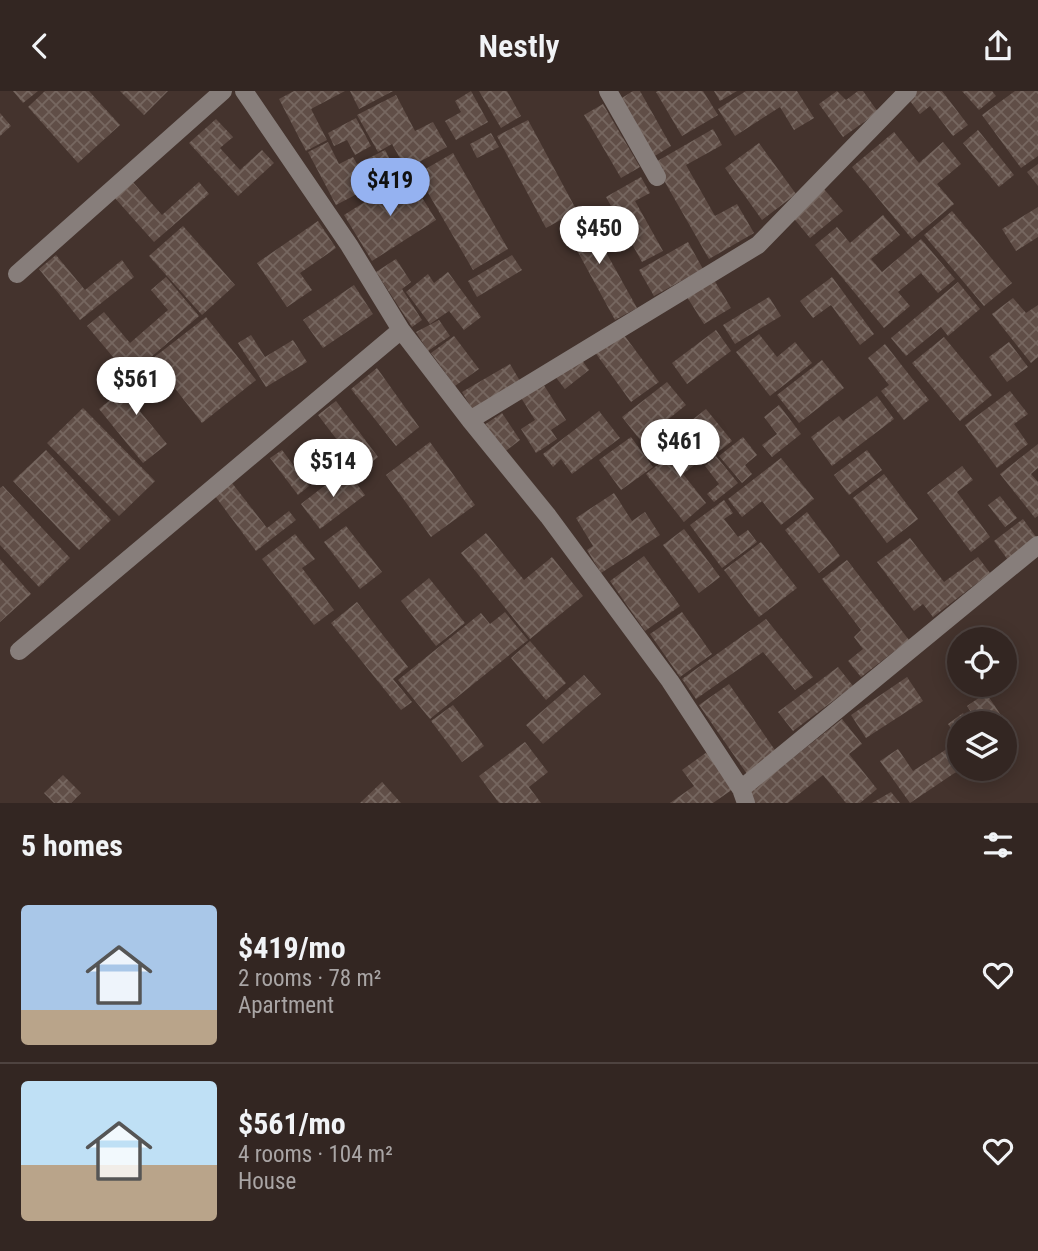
<!DOCTYPE html>
<meta charset="utf-8">
<style>
:root{--surface:#332622;--page:#3e322f;--text:#f1f3f6;--muted:#a9a5a5;--line:#4e4340;--accent:#95b2f1}
body{margin:0;font-family:"Roboto Condensed",sans-serif;background:var(--page);color:var(--text);height:100vh;display:flex;flex-direction:column;font-size:26px;white-space:nowrap}
*{box-sizing:border-box;margin:0}
p{font-size:23px;color:var(--muted)}
.icon{flex:none;width:38px;height:38px;fill:none;stroke:currentColor;stroke-width:2;stroke-linecap:round;stroke-linejoin:round}
.map{position:relative;height:712px;overflow:hidden}
.side{display:flex;flex-direction:column;background:var(--surface);flex:1}
.side>*{flex:none}
.tools{position:absolute;left:947px;top:536px;display:grid;gap:14px}
.tools a{display:grid;place-items:center;width:70px;height:70px;border-radius:50%;background:var(--surface);box-shadow:0 4px 18px #0003,0 0 0 2px var(--line);font-size:35px}
.price{position:absolute;translate:-50% -60px;padding:0 16px;border-radius:24px;background:#fff;color:#222;font-size:23px;line-height:46px;filter:drop-shadow(0 2px 4px #0008)}
.price::after{content:'';position:absolute;left:50%;top:42px;width:21px;height:16px;margin-left:-10px;background:inherit;clip-path:polygon(0 0,100% 0,50% 100%)}
.price.active{background:var(--accent);color:#111}
ul{padding:0;list-style:none}
li{display:flex;align-items:center;gap:21px;height:175px;padding:0 21px}
li+li{border-top:2px solid var(--line)}
li span{display:grid;place-items:center;flex:none;width:196px;height:140px;border-radius:7px;color:#555}
li>.icon{margin-inline-start:auto}
span .icon{width:84px;height:84px;fill:#fffc;stroke-width:1}
li b{font-size:30px}
h2{display:flex;justify-content:space-between;align-items:center;height:84px;padding:0 21px;font-size:30px}
header{display:flex;justify-content:space-between;align-items:center;height:91px;padding:0 21px;background:var(--surface);font-size:32px;font-weight:600}
.map>svg:first-child{display:block}
.building{fill:url(#building-cross-hatch)}
.lines{fill:none;stroke-linecap:round;stroke-linejoin:round}
.minor{stroke:#877e7b;stroke-width:18}
</style>
<header><svg class="icon" aria-label="back" viewBox="0 0 24 24"><path d="M15 5l-7 7 7 7"/></svg>Nestly<svg class="icon" aria-label="share" viewBox="0 0 24 24"><path d="M12 15V3M7 8l5-5 5 5M5 13v7h14v-7"/></svg></header>
<div class="map">
<svg width="1038" height="712" viewBox="0 0 1038 712">
<defs>
<pattern id="building-cross-hatch" width="8" height="8" patternUnits="userSpaceOnUse" patternTransform="scale(1.75)"><rect width="8" height="8" fill="#604e47"/><path d="M0 0l8 8M0 8l8-8" fill="none" stroke="#766760"/></pattern>
</defs>
<rect width="100%" height="100%" fill="#44332d"/>
<path class="building" d="M13 0H38L23 12Z
M45 0H89L120 34 78 72 28 16Z
M120 0H168L144 24Z
M294 0H345L311 18 327 49 306 60 279 8Z
M350 0H393L359 18Z
M471 0 488 31 456 49 445 30 461 21 455 10Z
M479 0H507L521 25 501 37Z
M633 0H640L671 55 650 68 617 10Z
M658 0H703L718 24 682 45 656 1Z
M714 0H737L720 10Z
M746 0H797L814 27 794 39 780 16 735 45 718 18Z
M837 0 846 9 858 0H863L878 21 843 46 819 13Z
M914 0H942L968 34 953 45 930 15 920 23 907 6Z
M962 0H992L996 5 979 19Z
M1015 0H1038V65L1021 77 982 24Z
M396 4 415 40 433 31 447 56 406 78 392 53 378 61 357 24Z
M603 13 640 76 621 87 584 24Z
M0 22 11 35 0 45Z
M356 27 371 55 355 64 347 49 334 55 328 42Z
M216 28 233 46 220 57 240 79 262 59 274 72 238 105 189 52Z
M528 29 577 120 546 137 497 45Z
M713 38 722 54 686 74 715 125 737 113 754 142 709 168 654 72Z
M978 39 1014 84 999 96 963 52Z
M894 41 919 72 943 51 961 73 937 93 954 113 912 148 852 76Z
M491 42 499 56 477 67 470 53Z
M328 51 339 73 353 66 357 73 385 59 397 82 336 114 308 61Z
M759 52 796 103 762 129 725 77Z
M453 62 508 158 473 179 417 83Z
M1038 73V95L1027 81Z
M408 84 436 129 372 170 344 124Z
M641 86 650 102 635 110 663 160 642 171 606 106Z
M132 90 162 124 199 91 209 103 154 151 114 106Z
M823 97 843 120 810 147 791 124Z
M1038 116V146L1016 160 1002 138Z
M583 120 637 217 615 229 562 132Z
M952 120 1012 192 984 215 924 144Z
M883 124 900 144 871 168 882 181 921 148 955 188 938 202 921 182 898 201 910 215 884 237 815 154 837 136 850 152Z
M318 130 336 157 300 182 312 199 287 216 257 172Z
M183 135 235 194 202 224 149 165Z
M688 151 703 178 654 205 639 179Z
M56 164 85 199 122 169 134 186 80 229 39 178Z
M512 164 522 179 477 206 468 190Z
M396 168 411 191 402 198 422 229 412 236 376 181Z
M448 181 481 226 464 239 449 220 430 233 406 201 428 183 434 192Z
M166 186 199 225 129 285 87 235 104 221 130 252 168 219 151 199Z
M832 186 874 243 860 254 831 214 813 227 800 210Z
M714 189 731 217 704 233 687 206Z
M958 191 980 218 948 245 941 236 906 265 891 247Z
M354 194 373 223 323 257 303 229Z
M769 206 781 225 735 253 723 234Z
M1013 207 1026 222 1038 214V266L1031 272 992 223Z
M206 226 256 289 202 332 152 268Z
M439 229 450 245 428 260 416 241Z
M716 239 731 260 687 293 672 272Z
M621 240 659 291 631 311 594 260Z
M759 243 777 266 795 251 812 272 770 305 736 261Z
M251 244 265 266 293 249 307 271 266 296 238 252Z
M454 245 479 278 455 295 431 262Z
M944 246 992 304 960 330 912 272Z
M1009 251 1028 276 1007 291 989 266Z
M885 253 929 309 904 329 881 300 889 294 868 267Z
M579 265 589 279 565 298 554 284Z
M822 269 844 297 799 332 777 304Z
M510 273 520 290 472 318 462 301Z
M377 277 419 336 396 355 351 298Z
M147 279 163 297 138 318 167 353 143 372 99 318Z
M540 288 566 329 551 339 557 348 536 362 521 338 535 329 518 302Z
M667 291 686 314 641 350 622 326Z
M1010 300 1028 323 1014 333 1028 353 997 377 965 334Z
M877 305 894 328 832 375 811 346 839 325 843 330Z
M336 310 378 366 361 380 318 324Z
M779 314 801 343 772 366 762 354 777 343 764 326Z
M83 317 155 390 119 425 47 352Z
M706 318 732 350 718 361 692 329Z
M599 320 620 347 572 383 561 368 553 376 543 363Z
M502 322 520 349 503 362 484 334Z
M631 346 653 376 621 399 599 369Z
M693 346 707 364 683 383 706 412 684 431 646 383Z
M743 346 757 364 745 374 752 383 742 392 719 365Z
M430 351 475 414 431 446 386 384Z
M1038 353V377L1031 383 1038 391V425L1035 427 1000 383Z
M46 359 111 429 79 459 13 390Z
M282 359 309 395 298 404 270 367Z
M867 359 882 379 849 404 834 384Z
M716 365 738 392 714 411 707 403 719 393 705 375Z
M781 367 814 408 781 434 762 410 742 426 728 408Z
M962 375 973 389 957 401 990 446 971 461 927 402Z
M346 378 365 404 320 438 301 413Z
M884 383 918 428 887 452 853 407Z
M232 392 267 437 289 420 296 429 256 460 215 405Z
M3 395 70 467 39 496 0 454V397Z
M614 402 632 430 645 421 660 444 601 482 587 459 593 455 576 427Z
M1000 405 1017 427 1005 436 988 414Z
M724 409 733 422 724 428 738 446 748 439 757 451 722 477 690 434Z
M807 421 840 465 819 482 785 439Z
M1023 428 1037 447 1008 469 994 450Z
M346 435 382 481 360 498 324 451Z
M684 438 720 486 699 502 663 454Z
M486 442 524 489 552 466 583 505 530 548 461 462Z
M295 443 315 468 302 477 334 519 314 534 262 468Z
M910 447 944 491 978 466 990 482 933 526 923 513 914 520 877 471Z
M761 451 797 497 759 526 724 479Z
M644 465 680 515 645 540 610 490Z
M0 468 31 503 0 531Z
M847 469 909 549 861 586 848 570 863 558 854 546 861 539 822 488Z
M429 487 465 532 436 555 401 510Z
M357 511 408 576 393 588 412 611 401 619 331 532Z
M505 521 528 549 430 628 398 589 481 522 490 533Z
M682 521 712 563 680 586 650 543Z
M766 528 813 586 795 599 763 561 696 608 682 588Z
M530 550 566 592 546 609 511 567Z
M838 576 853 595 793 640 778 621Z
M584 584 601 603 543 653 526 634Z
M907 586 923 610 866 647 851 624Z
M729 593 777 662 747 683 699 614Z
M986 602 1013 642 1004 647V632H978L967 615Z
M453 614 484 655 462 671 431 630Z
M963 622 970 632H959V649L948 633Z
M842 628 862 653 849 663 877 698 860 712H846L823 684 788 712H752L746 704Z
M959 650V679L910 712 880 670 898 658 913 680Z
M525 651 548 681 529 696 541 712H499L479 685Z
M707 661 733 698 713 712H670L694 695 682 679Z
M63 684 81 702 71 712H54L44 702Z
M382 691 401 712H360Z
M891 701 900 712H872Z"/>
<g class="lines">
<path class="minor" d="M244 0 349 154 401 239 470 329 548 425 670 590 741 698 746 712
M608 0 657 86
M17 183 223 0
M470 329 758 154 908 0
M19 560 401 239
M741 698 1038 454"/>
</g>
</svg>
<div class="tools">
<a><svg class="icon" aria-label="locate" viewBox="0 0 24 24"><circle cx="12" cy="12" r="6"/><path d="M12 2v4M12 18v4M2 12h4M18 12h4"/></svg></a>
<a><svg class="icon" aria-label="layers" viewBox="0 0 24 24"><path d="M12 4l9 5-9 5-9-5zM3 14l9 5 9-5"/></svg></a>
</div>
<b class="price active" style="left:390px;top:127px">$419</b>
<b class="price" style="left:599px;top:175px">$450</b>
<b class="price" style="left:136px;top:326px">$561</b>
<b class="price" style="left:680px;top:388px">$461</b>
<b class="price" style="left:333px;top:408px">$514</b>
</div>
<section class="side">
<h2>5 homes<svg class="icon" aria-label="filters" viewBox="0 0 24 24"><path d="M4 7h16M4 17h16"/><circle cx="9" cy="7" r="2"/><circle cx="15" cy="17" r="2"/></svg></h2>
<ul>
<li><span style="background:linear-gradient(#a9c7e8 75%,#b9a48a 0)"><svg class="icon" aria-label="home" viewBox="0 0 24 24"><path d="M3 11l9-7 9 7M6 9v11h12V9"/></svg></span><div><b>$419/mo</b><p>2 rooms · 78 m²</p><p>Apartment</p></div><svg class="icon" aria-label="heart" viewBox="0 0 24 24"><path d="M12 20l-8-8c-3-5 5-10 8-4 3-6 11-1 8 4z"/></svg></li>
<li><span style="background:linear-gradient(#bfe0f5 60%,#b9a48a 0)"><svg class="icon" aria-label="home" viewBox="0 0 24 24"><path d="M3 11l9-7 9 7M6 9v11h12V9"/></svg></span><div><b>$561/mo</b><p>4 rooms · 104 m²</p><p>House</p></div><svg class="icon" aria-label="heart" viewBox="0 0 24 24"><path d="M12 20l-8-8c-3-5 5-10 8-4 3-6 11-1 8 4z"/></svg></li>
</ul>
</section>
